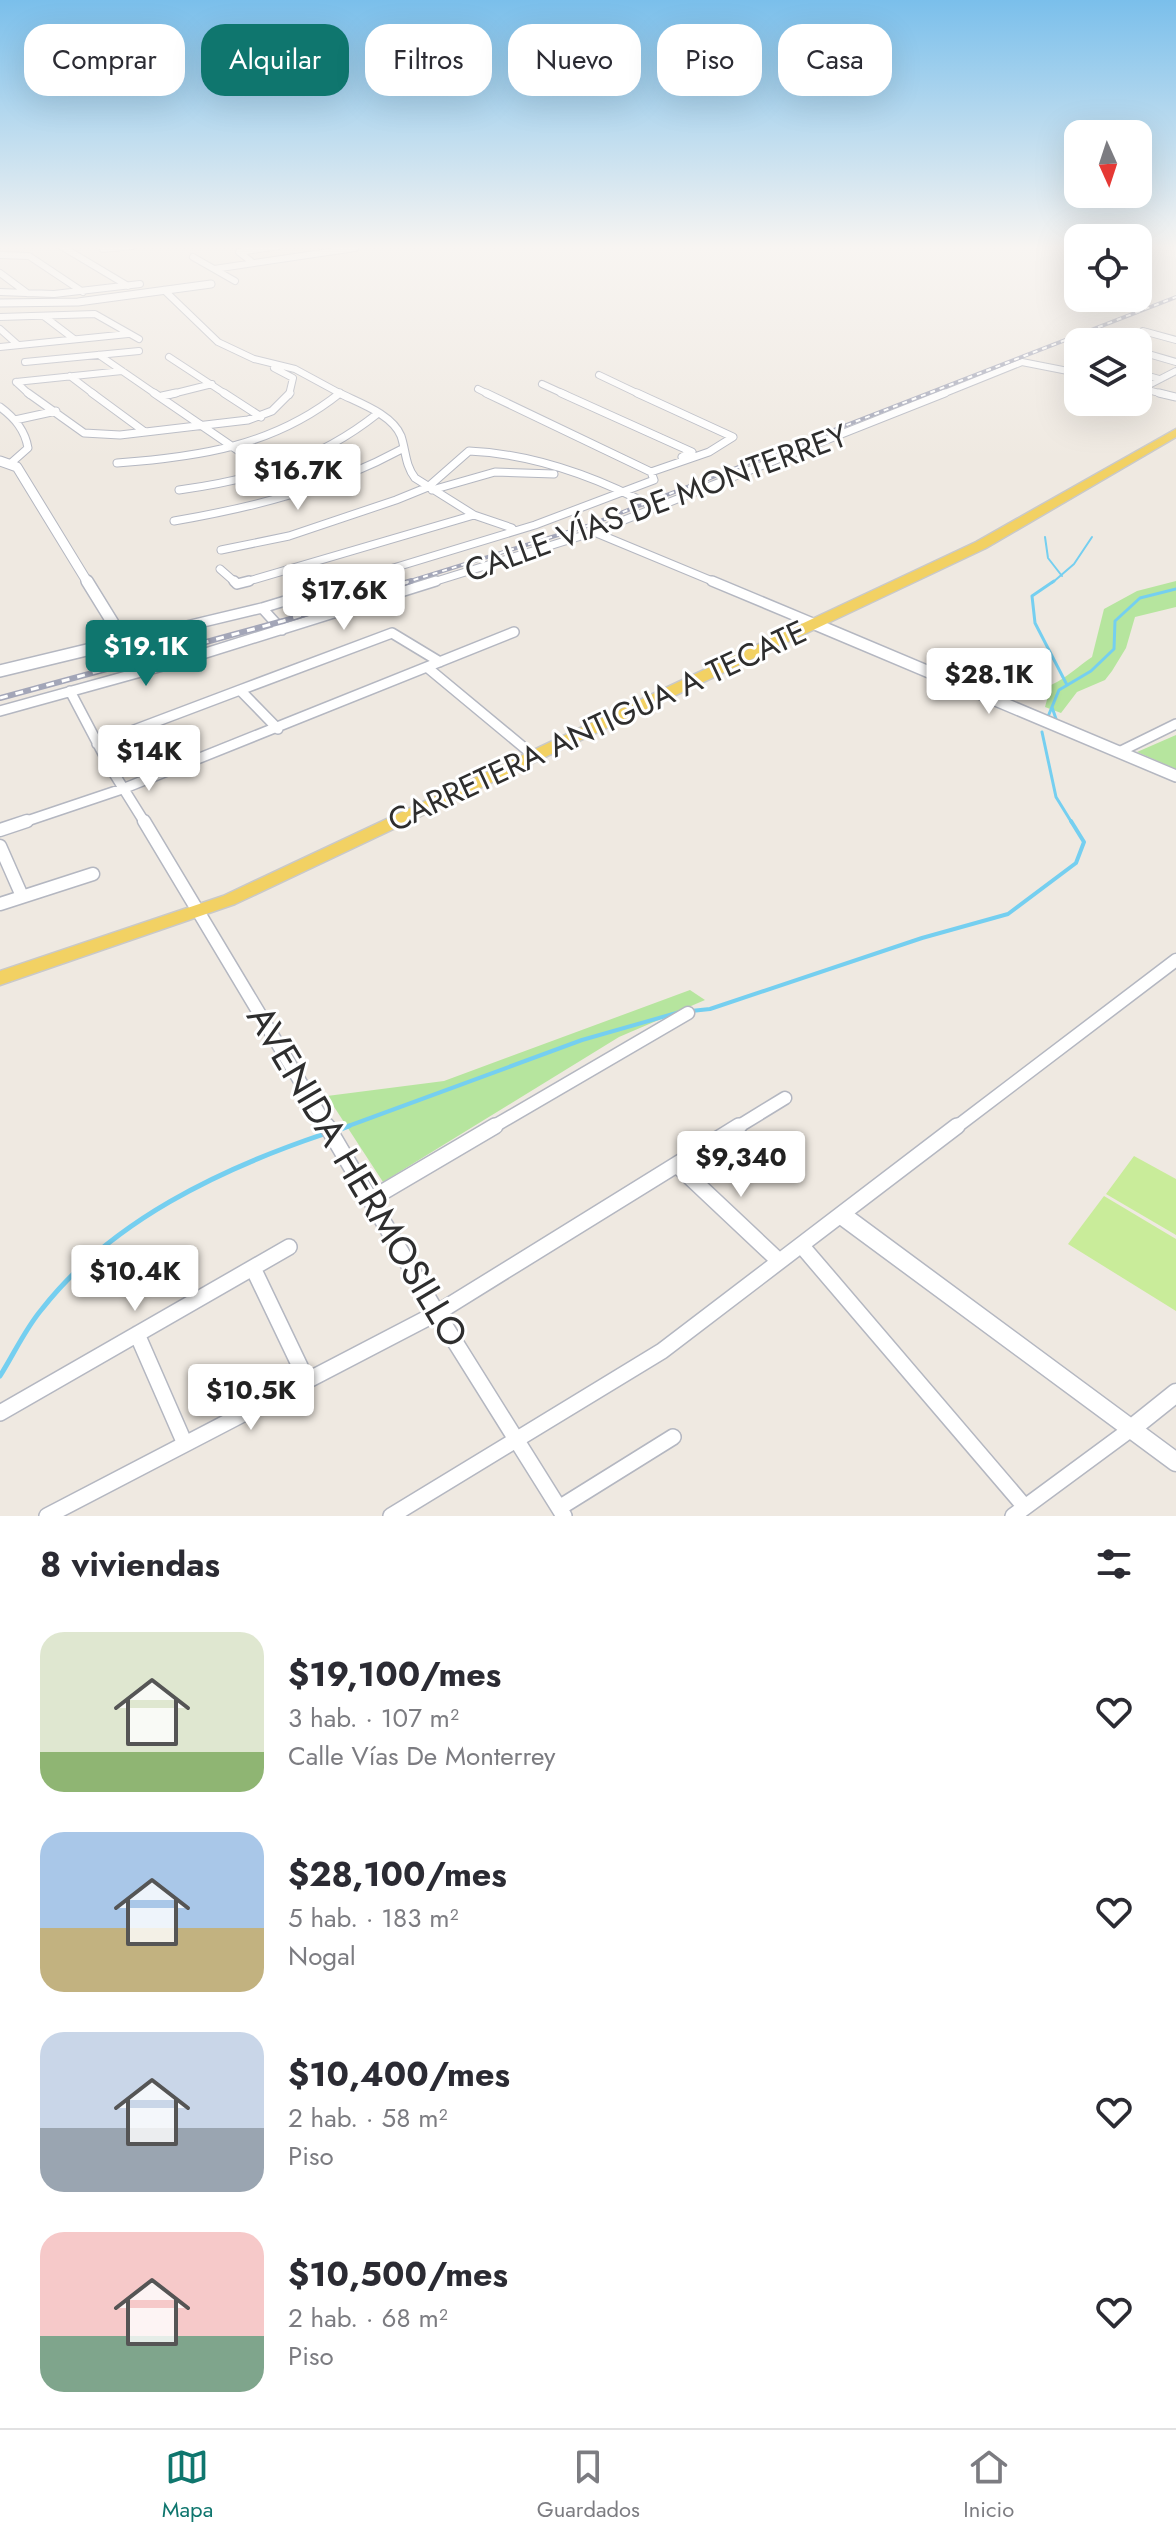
<!DOCTYPE html>
<html lang="es">
<meta charset="utf-8">
<style>
:root{--surface:#fff;--page:#f7f7f7;--text:#2b2b33;--muted:#7c7c81;--line:#e1e1e2;--accent:#0f766e}
body{margin:0;font-family:Jost,sans-serif;background:var(--page);color:var(--text);height:100vh;display:flex;flex-direction:column;font-size:30px;white-space:nowrap}
*{box-sizing:border-box;margin:0}
p{font-size:26px;color:var(--muted)}
.icon{flex:none;width:44px;height:44px;fill:none;stroke:currentColor;stroke-width:2;stroke-linecap:round;stroke-linejoin:round}
.map{position:relative;height:1516px;overflow:hidden}
.sheet{display:flex;flex-direction:column;background:var(--surface);flex:1}
.sheet>*{flex:none}
.banner{position:absolute;left:24px;top:24px;width:1128px;height:72px;display:flex;gap:16px}
.needle{width:52px;rotate:177deg}
.controls{position:absolute;left:1064px;top:120px;display:grid;gap:16px}
.controls a{display:grid;place-items:center;width:88px;height:88px;border-radius:16px;background:var(--surface);box-shadow:0 8px 32px #0002;font-size:40px}
.price{position:absolute;translate:-50% -68px;padding:0 18px;border-radius:8px;background:#fff;color:#222;font-size:26px;line-height:52px;filter:drop-shadow(0 2px 4px #0008)}
.price::after{content:'';position:absolute;left:50%;top:48px;width:24px;height:18px;margin-left:-12px;background:inherit;clip-path:polygon(0 0,100% 0,50% 100%)}
.price.current{background:var(--accent);color:#fff}
ul{padding:0;list-style:none}
li{display:flex;align-items:center;gap:24px;height:200px;padding:0 40px}
li span{display:grid;place-items:center;flex:none;width:224px;height:160px;border-radius:24px;color:#555}
li>.icon{margin-inline-start:auto}
span .icon{width:96px;height:96px;fill:#fffc;stroke-width:1}
li b{font-size:34px}
h2{display:flex;justify-content:space-between;align-items:center;height:96px;padding:0 40px;font-size:34px}
.tag{padding:0 28px;border-radius:24px;background:var(--surface);box-shadow:0 8px 32px #0002;font-size:28px;line-height:72px}
.tag.current{background:var(--accent);color:#fff}
.tab-bar{display:flex;justify-content:space-around;align-items:center;height:112px;border-top:2px solid var(--line);background:var(--surface);font-size:22px;color:var(--muted)}
.tab-bar a{display:grid;justify-items:center;gap:4px}
.tab-bar .current{color:var(--accent)}
.map>svg:first-child{display:block}
.green{fill:#b6e59e}
.pitch{fill:#c9ec9a}
.lines{fill:none;stroke-linecap:round;stroke-linejoin:round}
.stream-far3{stroke:#75cff0;stroke-width:2}
.stream-far2{stroke:#75cff0;stroke-width:3}
.stream-far1{stroke:#75cff0;stroke-width:4}
.stream{stroke:#75cff0;stroke-width:5}
.minor-far4-casing{stroke:#b4b7c1;stroke-width:8}
.minor-far3-casing{stroke:#b4b7c1;stroke-width:9}
.minor-far2-casing{stroke:#b4b7c1;stroke-width:12}
.minor-far1-casing{stroke:#b4b7c1;stroke-width:15}
.minor-casing{stroke:#b4b7c1;stroke-width:18}
.tertiary-far3-casing{stroke:#b4b7c1;stroke-width:9}
.tertiary-far2-casing{stroke:#b4b7c1;stroke-width:11}
.tertiary-far1-casing{stroke:#b4b7c1;stroke-width:14}
.tertiary-casing{stroke:#b4b7c1;stroke-width:21}
.primary-casing{stroke:#c9c9c9;stroke-width:3}
.minor-far4{stroke:#fff;stroke-width:6}
.minor-far3{stroke:#fff;stroke-width:7}
.minor-far2{stroke:#fff;stroke-width:9}
.minor-far1{stroke:#fff;stroke-width:12}
.minor{stroke:#fff;stroke-width:15}
.tertiary-far3{stroke:#fff;stroke-width:7}
.tertiary-far2{stroke:#fff;stroke-width:9}
.tertiary-far1{stroke:#fff;stroke-width:11}
.tertiary{stroke:#fff;stroke-width:18}
.primary{fill:#f2d163;fill-rule:evenodd}
.rail-far1-casing{stroke:#a3a6b8;stroke-width:4}
.rail-casing{stroke:#a3a6b8;stroke-width:6}
.rail-far1{stroke:#fff;stroke-width:2;stroke-dasharray:5;stroke-linecap:butt}
.rail{stroke:#fff;stroke-width:3;stroke-dasharray:8;stroke-linecap:butt}
.labels{text-anchor:middle;dominant-baseline:central;stroke-width:6;stroke-linejoin:round;paint-order:stroke}
.street-label{font-size:32px;fill:#2e2e2e;stroke:#fff}
.near-street-label{font-size:38px;fill:#2e2e2e;stroke:#fff}
</style>
<div class="map">
<svg width="1176" height="1516" viewBox="0 0 1176 1516">
<rect width="100%" height="100%" fill="#efe9e1"/>
<path class="green" d="M1176 581V607L1135 617 1126 648 1112 671 1105 680 1077 692 1061 713 1045 707 1051 685C1068 677 1077 667 1092 657L1104 609 1137 591Z
M1176 735V769L1137 752Z
M690 990 705 1000 619 1037 383 1182 327 1096 444 1081Z"/>
<path class="pitch" d="M1134 1156 1176 1179V1235L1106 1194Z
M1104 1196 1176 1239V1311L1068 1244Z"/>
<g class="lines">
<path class="stream-far3" d="M1045 537 1048 558 1062 576
M1052 583 1074 564 1092 537"/>
<path class="stream-far2" d="M1054 581 1032 596 1035 623 1067 685
M1052 707 1056 719
M1047 719 1059 690 1091 671 1114 649 1115 621 1140 598 1176 589
M1042 732 1056 797 1072 823"/>
<path class="stream-far1" d="M691 1011 710 1009 922 938 1008 914 1076 863 1084 842 1071 821
M343 1128 582 1040 680 1012"/>
<path class="stream" d="M336 1131 349 1126
M0 1376C14 1354 25 1329 42 1309 111 1221 220 1169 324 1134"/>
<g class="minor-far4-casing">
<path id="minor-far4" d="M61 246 128 286
M103 249 132 246
M0 255 29 256 83 292
M193 257 214 269
M253 263 239 252 279 246
M0 273 27 293
M235 281 214 269 355 248
M164 290 218 342 254 359 295 369 343 395
M0 292 54 294 140 284
M0 317 95 314 139 339
M45 317 74 339
M0 329 18 345
M1143 331 1176 340
M0 347 128 334
M1138 351 1176 362
M99 355 157 395
M169 357 227 395
M25 362 139 351
M274 368 293 378 289 395
M1138 373 1159 379
M599 375 641 395
M70 376 95 395
M16 382 30 395
M16 382 122 371
M542 384 566 395
M1140 388 1167 395
M478 389 490 395
M1141 389 1176 371
M168 395 212 384
M940 395 1022 362 1078 373"/>
</g>
<g class="minor-far3-casing">
<path id="minor-far3" d="M28 393 84 433 120 435 248 420 272 411 290 393
M92 393 145 432
M154 393 271 473
M224 393 261 417
M339 393C359 403 392 414 401 436 406 451 405 465 415 478L474 515 512 528
M486 393 651 472
M561 393 692 452 682 457
M1159 393 1176 397
M162 396 176 393
M0 407C15 418 25 430 28 448L11 463
M15 420 56 411
M117 463C199 457 274 446 340 393
M179 490C253 480 318 461 377 414
M432 490 495 472 554 474
M174 521C255 507 330 488 402 449
M594 532 717 583
M221 550 289 536 396 500 428 487 469 451C533 454 599 478 655 508
M220 569 236 583
M242 583 474 515
M344 583 535 525 654 480 651 472 709 452 733 437 637 393
M430 583 594 532 945 393"/>
</g>
<g class="minor-far2-casing">
<path id="minor-far2" d="M234 581 237 584 249 581
M712 581 815 624
M262 608 282 630
M124 641 262 608 350 581
M428 668 534 756
M240 690 392 633 440 662
M70 691 110 767 145 823
M0 711 177 662 436 581
M97 744 240 690 278 729
M1119 752 1176 724
M21 823 125 788 514 632"/>
</g>
<g class="minor-far1-casing">
<path id="minor-far1" d="M144 821 328 1128
M0 830 27 821
M0 846 22 896
M0 904 93 874
M491 1128 688 1013
M736 1128 785 1098
M955 1128 1176 960"/>
</g>
<g class="minor-casing">
<path id="minor" d="M327 1126 437 1313 564 1516
M677 1165 779 1261
M371 1199 495 1126
M801 1245 1025 1507
M253 1268 307 1381
M137 1334 185 1444
M0 1413 289 1247
M559 1508 673 1437
M47 1516 437 1313 739 1126
M391 1516 662 1351 957 1126
M1013 1516 1131 1429"/>
</g>
<g class="tertiary-far3-casing">
<path id="tertiary-far3" d="M0 303 78 302 211 284"/>
</g>
<g class="tertiary-far2-casing">
<path id="tertiary-far2" d="M0 461 17 467 88 583"/>
</g>
<g class="tertiary-far1-casing">
<path id="tertiary-far1" d="M815 624 1176 776
M0 671 124 641 87 581"/>
</g>
<g class="tertiary-casing">
<path id="tertiary" d="M843 1216 1176 1462
M1131 1429 1176 1393"/>
</g>
<g class="primary-casing">
<path id="primary" d="M1176 429V437L986 548 235 904 0 985V971L223 896 976 542Z"/>
</g>
<use href="#minor-far4" class="minor-far4"/>
<use href="#minor-far3" class="minor-far3"/>
<use href="#minor-far2" class="minor-far2"/>
<use href="#minor-far1" class="minor-far1"/>
<use href="#minor" class="minor"/>
<use href="#tertiary-far3" class="tertiary-far3"/>
<use href="#tertiary-far2" class="tertiary-far2"/>
<use href="#tertiary-far1" class="tertiary-far1"/>
<use href="#tertiary" class="tertiary"/>
<use href="#primary" class="primary"/>
<g class="rail-far1-casing">
<path id="rail-far1" d="M404 583 587 526 1176 297"/>
</g>
<g class="rail-casing">
<path id="rail" d="M0 698 283 621 411 581"/>
</g>
<use href="#rail-far1" class="rail-far1"/>
<use href="#rail" class="rail"/>
</g>
<linearGradient id="sky" x2="0" y2="1"><stop stop-color="#7abfeb"/><stop offset="0.54" stop-color="#f8f5f2"/><stop offset="1" stop-color="#f8f5f2" stop-opacity="0"/></linearGradient>
<rect width="1176" height="458" fill="url(#sky)"/>
<g class="labels">
<g class="street-label">
<text transform="translate(656 503) rotate(-20)">CALLE VÍAS DE MONTERREY</text>
<text transform="translate(597 726) rotate(-25)">CARRETERA ANTIGUA A TECATE</text>
</g>
<g class="near-street-label">
<text transform="translate(358 1176) rotate(59)">AVENIDA HERMOSILLO</text>
</g>
</g>
</svg>
<div class="controls">
<a><svg class="needle" viewBox="-14 -14 28 28"><path d="M0-13l5 13h-10z" fill="#e53935"/><path d="M0 13l5-13h-10z" fill="#7c7c81"/></svg></a>
<a><svg class="icon" aria-label="locate" viewBox="0 0 24 24"><circle cx="12" cy="12" r="6"/><path d="M12 2v4M12 18v4M2 12h4M18 12h4"/></svg></a>
<a><svg class="icon" aria-label="layers" viewBox="0 0 24 24"><path d="M12 4l9 5-9 5-9-5zM3 14l9 5 9-5"/></svg></a>
</div>
<b class="price" style="left:298px;top:512px">$16.7K</b>
<b class="price" style="left:344px;top:632px">$17.6K</b>
<b class="price current" style="left:146px;top:688px">$19.1K</b>
<b class="price" style="left:989px;top:716px">$28.1K</b>
<b class="price" style="left:149px;top:793px">$14K</b>
<b class="price" style="left:741px;top:1199px">$9,340</b>
<b class="price" style="left:135px;top:1313px">$10.4K</b>
<b class="price" style="left:251px;top:1432px">$10.5K</b>
<div class="banner">
<a class="tag">Comprar</a>
<a class="tag current">Alquilar</a>
<a class="tag">Filtros</a>
<a class="tag">Nuevo</a>
<a class="tag">Piso</a>
<a class="tag">Casa</a>
</div>
</div>
<section class="sheet">
<h2>8 viviendas<svg class="icon" aria-label="filters" viewBox="0 0 24 24"><path d="M4 7h16M4 17h16"/><circle cx="9" cy="7" r="2"/><circle cx="15" cy="17" r="2"/></svg></h2>
<ul>
<li><span style="background:linear-gradient(#dfe7d0 75%,#8fb573 0)"><svg class="icon" aria-label="home" viewBox="0 0 24 24"><path d="M3 11l9-7 9 7M6 9v11h12V9"/></svg></span><div><b>$19,100/mes</b><p>3 hab. · 107 m²</p><p>Calle Vías De Monterrey</p></div><svg class="icon" aria-label="heart" viewBox="0 0 24 24"><path d="M12 20l-8-8c-3-5 5-10 8-4 3-6 11-1 8 4z"/></svg></li>
<li><span style="background:linear-gradient(#a9c7e8 60%,#c2b280 0)"><svg class="icon" aria-label="home" viewBox="0 0 24 24"><path d="M3 11l9-7 9 7M6 9v11h12V9"/></svg></span><div><b>$28,100/mes</b><p>5 hab. · 183 m²</p><p>Nogal</p></div><svg class="icon" aria-label="heart" viewBox="0 0 24 24"><path d="M12 20l-8-8c-3-5 5-10 8-4 3-6 11-1 8 4z"/></svg></li>
<li><span style="background:linear-gradient(#c9d6e8 60%,#9aa5b1 0)"><svg class="icon" aria-label="home" viewBox="0 0 24 24"><path d="M3 11l9-7 9 7M6 9v11h12V9"/></svg></span><div><b>$10,400/mes</b><p>2 hab. · 58 m²</p><p>Piso</p></div><svg class="icon" aria-label="heart" viewBox="0 0 24 24"><path d="M12 20l-8-8c-3-5 5-10 8-4 3-6 11-1 8 4z"/></svg></li>
<li><span style="background:linear-gradient(#f6c9c9 65%,#7fa58c 0)"><svg class="icon" aria-label="home" viewBox="0 0 24 24"><path d="M3 11l9-7 9 7M6 9v11h12V9"/></svg></span><div><b>$10,500/mes</b><p>2 hab. · 68 m²</p><p>Piso</p></div><svg class="icon" aria-label="heart" viewBox="0 0 24 24"><path d="M12 20l-8-8c-3-5 5-10 8-4 3-6 11-1 8 4z"/></svg></li>
</ul>
</section>
<nav class="tab-bar">
<a class="current"><svg class="icon" aria-label="map" viewBox="0 0 24 24"><path d="M3 6l6-2 6 2 6-2v14l-6 2-6-2-6 2zM9 4v14M15 6v14"/></svg>Mapa</a>
<a><svg class="icon" aria-label="saved" viewBox="0 0 24 24"><path d="M7 4h10v16l-5-4-5 4z"/></svg>Guardados</a>
<a><svg class="icon" aria-label="home" viewBox="0 0 24 24"><path d="M3 11l9-7 9 7M6 9v11h12V9"/></svg>Inicio</a>
</nav>
